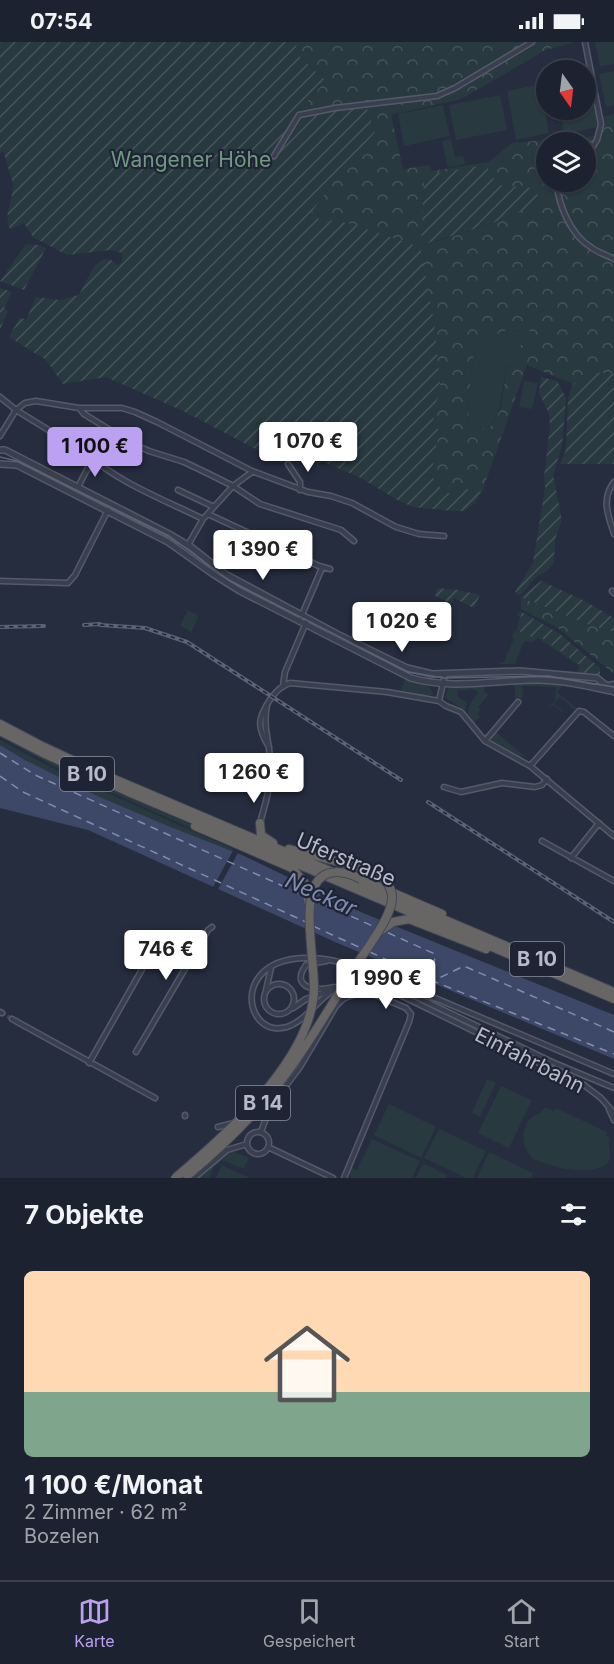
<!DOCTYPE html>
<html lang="de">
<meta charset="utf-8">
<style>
:root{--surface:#1c222f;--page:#292f3b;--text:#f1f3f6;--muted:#a0a4aa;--line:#3a3f4b;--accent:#bca0f2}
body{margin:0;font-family:Inter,sans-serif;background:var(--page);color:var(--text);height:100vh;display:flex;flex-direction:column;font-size:22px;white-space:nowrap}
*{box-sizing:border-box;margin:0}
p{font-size:20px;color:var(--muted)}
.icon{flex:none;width:33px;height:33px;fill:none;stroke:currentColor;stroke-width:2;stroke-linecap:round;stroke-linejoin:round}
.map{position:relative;height:1136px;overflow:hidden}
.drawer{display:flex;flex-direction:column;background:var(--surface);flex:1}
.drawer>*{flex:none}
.needle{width:39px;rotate:166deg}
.controls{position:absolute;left:536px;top:18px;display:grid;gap:12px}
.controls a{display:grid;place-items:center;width:60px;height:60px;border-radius:50%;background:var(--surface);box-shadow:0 2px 4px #0004,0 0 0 2px var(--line);font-size:30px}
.price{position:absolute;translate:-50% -51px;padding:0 14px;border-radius:6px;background:#fff;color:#222;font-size:20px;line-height:39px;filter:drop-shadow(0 2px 3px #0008)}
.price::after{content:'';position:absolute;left:50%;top:36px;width:18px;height:14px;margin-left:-9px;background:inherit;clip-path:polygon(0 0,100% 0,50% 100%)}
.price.selected{background:var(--accent);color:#111}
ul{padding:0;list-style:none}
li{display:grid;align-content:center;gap:12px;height:318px;padding:0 24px}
li span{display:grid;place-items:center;height:186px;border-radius:9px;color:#555}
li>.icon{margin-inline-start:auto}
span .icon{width:108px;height:108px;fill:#fffc;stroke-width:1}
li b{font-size:26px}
h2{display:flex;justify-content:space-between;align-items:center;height:72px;padding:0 24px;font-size:26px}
.status{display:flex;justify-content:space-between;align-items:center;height:42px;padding:0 30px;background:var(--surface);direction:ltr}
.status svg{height:16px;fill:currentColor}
.menu{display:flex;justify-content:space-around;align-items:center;height:84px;border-top:2px solid var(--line);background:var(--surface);font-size:16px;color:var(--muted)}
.menu a{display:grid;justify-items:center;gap:3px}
.menu .selected{color:var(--accent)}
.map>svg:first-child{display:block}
.green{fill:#283940}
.forest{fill:url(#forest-crowns);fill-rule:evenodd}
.garden{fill:url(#garden-furrows)}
.water{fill:#3d4767}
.pier{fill:#262d3f}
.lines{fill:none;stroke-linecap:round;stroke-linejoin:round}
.ferry{stroke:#808cb0;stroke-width:1.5;stroke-dasharray:8 6;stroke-linecap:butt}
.minor-tunnel{stroke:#3c4254;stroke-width:4;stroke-dasharray:4 2;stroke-linecap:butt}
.minor-casing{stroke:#555a69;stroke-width:7}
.tertiary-casing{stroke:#555a69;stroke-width:8}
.trunk-casing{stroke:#424756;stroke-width:10}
.minor{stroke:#3a3f4f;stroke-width:4}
.tertiary{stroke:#3a3f4f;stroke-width:5}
.trunk{stroke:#676664;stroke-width:8}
.tram{stroke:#5d6376;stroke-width:1.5}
.rail-casing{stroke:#5d6376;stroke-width:4}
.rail{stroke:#1f2434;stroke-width:1.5;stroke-dasharray:4.5;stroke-linecap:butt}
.trunk-bridge-casing{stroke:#424756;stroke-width:10;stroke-linecap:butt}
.trunk-bridge{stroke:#676664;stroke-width:8}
.labels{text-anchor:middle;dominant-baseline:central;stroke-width:4.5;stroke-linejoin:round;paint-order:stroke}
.shield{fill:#1f2434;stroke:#898e9c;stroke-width:1.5}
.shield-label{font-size:20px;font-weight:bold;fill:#b7bbc9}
.park-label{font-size:21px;fill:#6f9980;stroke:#1f2434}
.street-label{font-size:21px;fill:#b7bbc9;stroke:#1f2434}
.water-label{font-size:22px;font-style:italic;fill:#808cb0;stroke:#1f2434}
</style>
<div class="status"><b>07:54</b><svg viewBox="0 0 49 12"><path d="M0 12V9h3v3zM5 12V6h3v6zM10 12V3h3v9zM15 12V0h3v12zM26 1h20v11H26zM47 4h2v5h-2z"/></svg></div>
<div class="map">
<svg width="614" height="1136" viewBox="0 0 614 1136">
<defs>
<pattern id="forest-crowns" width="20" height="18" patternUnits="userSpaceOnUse" patternTransform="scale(1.5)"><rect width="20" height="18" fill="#283940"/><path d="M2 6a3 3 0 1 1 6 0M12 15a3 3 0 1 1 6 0" fill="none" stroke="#45545a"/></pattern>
<pattern id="garden-furrows" width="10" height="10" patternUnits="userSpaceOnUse" patternTransform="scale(1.5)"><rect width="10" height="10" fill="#283940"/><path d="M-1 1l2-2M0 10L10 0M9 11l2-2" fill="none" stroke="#45545a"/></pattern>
</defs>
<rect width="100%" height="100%" fill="#262d3f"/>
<path class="green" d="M595 0H614V22L600 24Z
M614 29V63L606 65 599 32Z
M588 32 598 85 564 92 560 68H585V33Z
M540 42 549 91 516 98 507 49Z
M500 53 507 88 456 98 449 63Z
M443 63 450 94 404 104 398 72Z
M451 97 455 115 463 114 465 122 448 126 442 99Z
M507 288 531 289 532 297 512 308 508 314 500 367 491 384 477 388 469 385 468 360 474 310 497 292Z
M524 339 538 341 532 367 519 365Z
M188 568 197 573 198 576 191 590 180 584Z
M520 570H522L517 589 536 592 551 600 582 624 586 633 567 631 565 629H578L579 624 538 596 533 600 524 599 515 622H500V620L503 621 514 596 512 594 514 589H516L520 575 517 572Z
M405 636 428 644 434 652 427 655 401 649Z
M541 641 562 644 557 650 576 666 575 668 560 655 554 662 563 669 562 670 553 663 547 668 557 656H555L556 645 522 644 523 656H515L514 642Z
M486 643 484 649 489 653 478 665 481 668 477 672 480 675 474 681 468 672 469 664 478 650 470 646 468 648H458L457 654 467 661 465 668 445 656 448 647 451 645Z
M496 690 526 715 518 713 492 700 491 696Z
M0 693 85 735 236 803 235 806 61 728 0 695Z
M0 698 58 729 233 807 232 810C155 779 69 749 0 703Z
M487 1037 496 1041 480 1075 472 1071Z
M501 1044 532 1058 509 1106 478 1091Z
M389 1062 436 1085 421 1116 374 1093Z
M545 1065 554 1069 556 1066 607 1090 606 1094 610 1096C607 1103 612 1111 609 1119 596 1136 555 1127 534 1117 522 1108 520 1088 530 1077 536 1071 542 1072 545 1065Z
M439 1087 486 1109 473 1136H466L424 1116Z
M372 1097 420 1119 412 1136H351L349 1130 351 1125 357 1128Z
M233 1109 249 1116 244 1127 222 1118 214 1125 209 1136H199L225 1113Z
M489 1110 533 1131 531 1136H477Z
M423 1121 447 1133 446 1136H416Z
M222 1123 250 1136H216Z"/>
<path class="forest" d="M297 0H575L546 8 461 57 391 73 403 127 430 123 431 129 489 120 512 101 596 94 602 75 614 72V332L594 330 573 342 527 323 482 450 461 446 450 452 437 443 431 433 439 389 434 380 432 367 434 280 308 175 336 136 300 74 308 58 326 39 295 10ZM546 100H585V140H546ZM540 160C503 180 463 192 422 203ZM507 288 531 289 532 297 512 308 508 314 501 367 491 384 477 388 469 385 468 360 474 310 497 292Z
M521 555 589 583 614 590V632L558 586 521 567Z"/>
<path class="garden" d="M0 0H297L295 10 326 39 308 58 300 74 366 64 375 90 336 136 308 175 348 181 420 205 434 280 441 351 432 367 434 380 439 389 431 433 437 443 450 452 461 446 482 450 475 461 465 469H452L413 465 397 458 361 436 321 419 316 412 312 397 300 394 289 415 282 421 185 370 106 335 63 342 46 318 9 295 20 275 26 278 36 255 60 258 79 253 94 224 104 217 111 218 117 223 122 220V211L111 208 67 213 33 195 24 181 10 187C3 173 13 158 13 143 13 139 5 118 4 110L0 111Z
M486 123 497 143 534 146 541 160C503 180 463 191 421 203L424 137 431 132Z
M26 202 38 203 46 206 24 248 0 239Z
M0 246 12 250 4 266 8 269 0 288Z
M594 330 614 332V422H560L566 408 568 356 573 342Z
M541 335 557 339 566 356 562 404 553 433 561 473V480L555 498 554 520 547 529 536 535 520 554 515 550 533 521 545 446 544 435 550 384 549 372 539 351Z
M541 539 583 558 614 576V590L589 583 521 555Z
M437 546 458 548 480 553 474 566 454 556 451 561 435 554Z
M522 570 560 592 600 626V633L579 630 583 625 536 592 534 596 517 588Z"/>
<path class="water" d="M0 703 23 717 95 753 168 784 242 813 363 871 614 973V1017L335 900 88 788 0 766Z"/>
<path class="pier" d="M234 807 239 809 217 849 212 847Z"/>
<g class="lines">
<path class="ferry" d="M0 711 35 733 303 853
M0 734 23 750 306 880
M313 857 377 886
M313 884 363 907
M370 910 433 939 435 912 384 889
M614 990 464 924 433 939 614 1012"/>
<path class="minor-tunnel" d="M2 971 12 977"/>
<g class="minor-casing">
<path id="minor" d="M585 0 601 82 597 98 585 117
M274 114 299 73 335 66 437 54 455 46 532 0
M556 140C559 163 570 193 592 206 599 211 607 213 614 217
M0 355 16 368 89 413C115 439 169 460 203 477
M80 367 84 372 131 401 149 409 184 420 207 431 233 444 260 462 341 488 354 499
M0 394 16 368 25 361 36 359 79 366H122L135 370 157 380 252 429 308 450 331 454 352 461 396 485 419 492 444 494
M288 422 300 440V448
M614 440C601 457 608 473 614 492
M78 445 93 416
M178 448 214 465
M208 472 319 524 330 527
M188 503 203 477 233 444 252 430
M0 539 68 541 75 533 108 468
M612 549 614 551
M301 575 322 526
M283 644 285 630 308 576
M596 645 614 642
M439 659 445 632
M485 699 518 660
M269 705C256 684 258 676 271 656 277 649 281 644 290 641L387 650 439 659 446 664 461 670 485 699 530 724 614 794
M530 724 579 669 584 670 614 694
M444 745 461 750 502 741 535 745 542 743 547 737
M260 781C266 760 273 737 270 715 268 695 263 683 267 663
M542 799 614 839
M571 816 599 781
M326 919 306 923C289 946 317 950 334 945
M392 940 406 950 552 1020 614 1046
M264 957a15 15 0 1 1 30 0a15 15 0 1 1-30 0Z
M266 948 271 926
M293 966 306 957 329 949
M313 966C346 933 356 933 398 952L584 1043 601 1056 614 1071
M0 970 2 971
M308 971C253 1025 217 919 304 916 329 915 352 923 376 931L614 1032
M12 977 155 1056
M136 1010 208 888 212 885
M89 1021 149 915
M609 1067 614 1078
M185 1073V1074
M218 1085 234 1081
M261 1090 270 1065 300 1025 336 964 343 957 355 952H373L406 966 411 972 409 980 344 1136
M247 1101a11 11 0 1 1 22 0a11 11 0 1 1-22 0Z
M268 1105 333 1136
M194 1136 227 1108 247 1102"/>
</g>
<g class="tertiary-casing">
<path id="tertiary" d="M0 408H5L169 492 191 505 225 532 337 592 407 626 432 632 520 629 597 636 614 650
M0 422 17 423 168 500 213 532 240 549 411 636C452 648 495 638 537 638 562 638 586 644 611 649"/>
</g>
<g class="trunk-casing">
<path id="trunk" d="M0 682 40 703 100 731 614 950
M0 689 43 711 131 751 614 957
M260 781 261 793 273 801
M195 784 292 826 304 840 309 862
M289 807 369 828
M361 837 442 872
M379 890 393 880 409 877 486 907"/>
</g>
<use href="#minor" class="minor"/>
<use href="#tertiary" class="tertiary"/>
<use href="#trunk" class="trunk"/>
<path class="tram" d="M0 415 17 419 169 494 230 539 408 630 444 636 548 634 614 645"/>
<g class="rail-casing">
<path id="rail" d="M84 583 100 582
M100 583 145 586 187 600 401 738
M0 585 44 584
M428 760 614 880"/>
</g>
<use href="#rail" class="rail"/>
<g class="trunk-bridge-casing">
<path id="trunk-bridge" d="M187 1134C217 1109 246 1082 271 1051 304 1011 329 966 357 922 367 906 390 877 392 858 393 843 382 833 369 828
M175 1136C226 1093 314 1016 314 945 314 920 304 866 314 845 324 824 345 829 361 837"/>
</g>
<use href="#trunk-bridge" class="trunk-bridge"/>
</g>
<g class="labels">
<g class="shield">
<rect x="60" y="715" width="54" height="34" rx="4.5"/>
<rect x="510" y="900" width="54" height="34" rx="4.5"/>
<rect x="236" y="1044" width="54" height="34" rx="4.5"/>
</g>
<g class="shield-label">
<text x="87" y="732">B 10</text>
<text x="537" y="917">B 10</text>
<text x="263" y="1061">B 14</text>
</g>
<g class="park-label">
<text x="191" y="117">Wangener Höhe</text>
</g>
<g class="street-label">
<text transform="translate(346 817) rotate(23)">Uferstraße</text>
<text transform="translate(530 1018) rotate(27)">Einfahrbahn</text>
</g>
<g class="water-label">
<text transform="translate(321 852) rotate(24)">Neckar</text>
</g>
</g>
</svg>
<div class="controls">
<a><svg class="needle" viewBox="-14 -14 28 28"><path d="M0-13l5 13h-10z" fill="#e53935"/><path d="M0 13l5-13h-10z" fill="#a0a4aa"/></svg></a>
<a><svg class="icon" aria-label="layers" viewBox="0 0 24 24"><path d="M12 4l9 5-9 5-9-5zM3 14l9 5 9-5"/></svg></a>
</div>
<b class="price" style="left:308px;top:431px">1 070 €</b>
<b class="price selected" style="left:95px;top:436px">1 100 €</b>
<b class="price" style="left:263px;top:539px">1 390 €</b>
<b class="price" style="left:402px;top:611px">1 020 €</b>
<b class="price" style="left:254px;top:762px">1 260 €</b>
<b class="price" style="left:166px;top:939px">746 €</b>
<b class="price" style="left:386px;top:968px">1 990 €</b>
</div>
<section class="drawer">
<h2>7 Objekte<svg class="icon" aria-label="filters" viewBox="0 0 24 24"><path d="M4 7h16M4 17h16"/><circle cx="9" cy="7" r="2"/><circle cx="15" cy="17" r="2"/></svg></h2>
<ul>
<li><span style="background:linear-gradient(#ffd9b3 65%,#7fa58c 0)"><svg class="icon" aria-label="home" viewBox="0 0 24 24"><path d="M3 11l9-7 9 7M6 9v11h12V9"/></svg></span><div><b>1 100 €/Monat</b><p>2 Zimmer · 62 m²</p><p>Bozelen</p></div></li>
</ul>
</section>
<nav class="menu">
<a class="selected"><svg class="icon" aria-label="map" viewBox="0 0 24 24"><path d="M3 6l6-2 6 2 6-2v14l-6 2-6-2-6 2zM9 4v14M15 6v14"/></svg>Karte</a>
<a><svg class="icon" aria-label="saved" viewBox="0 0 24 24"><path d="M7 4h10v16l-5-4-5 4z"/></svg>Gespeichert</a>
<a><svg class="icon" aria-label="home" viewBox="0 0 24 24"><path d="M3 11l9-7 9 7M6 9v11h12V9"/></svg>Start</a>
</nav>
